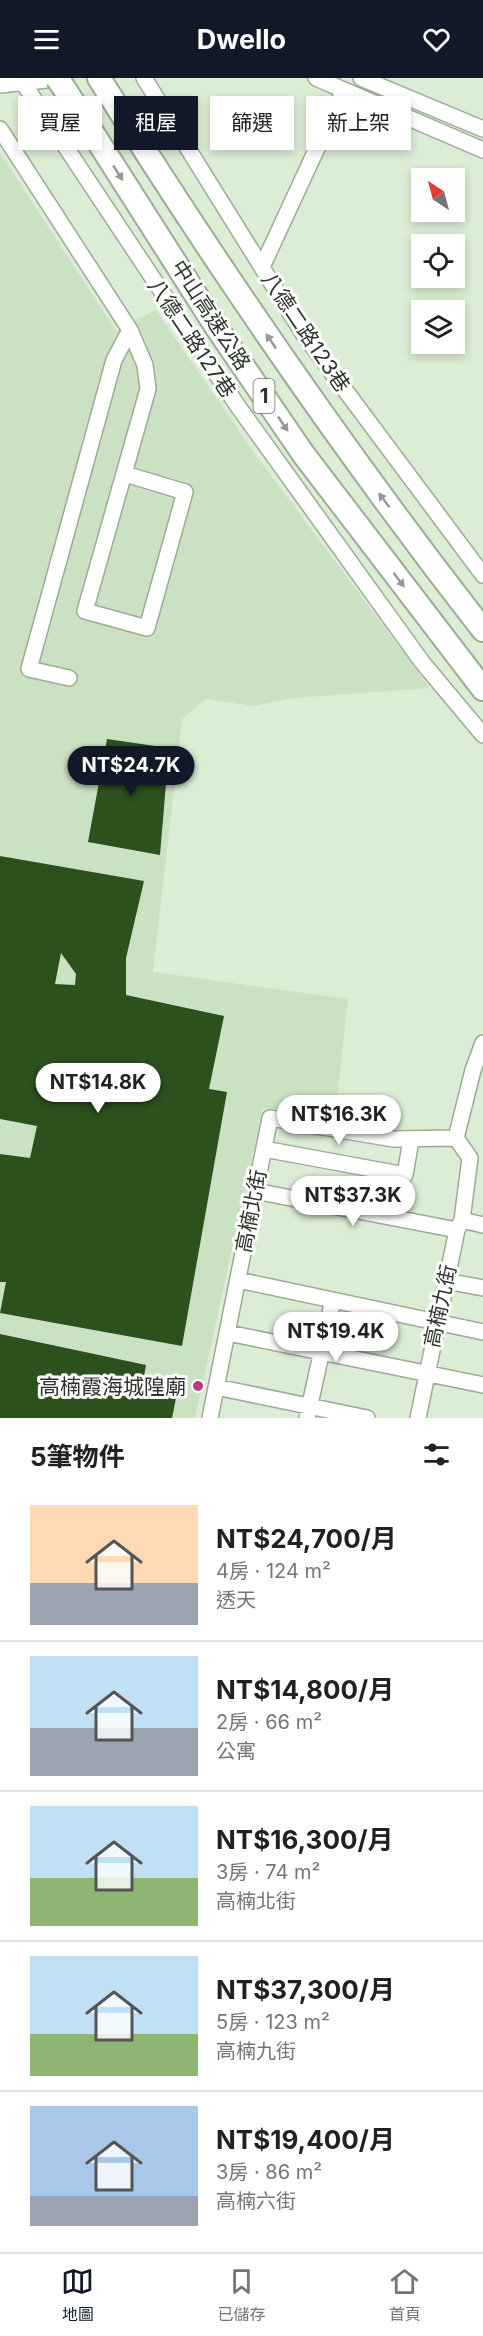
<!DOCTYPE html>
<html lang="zh-TW">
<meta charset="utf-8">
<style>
:root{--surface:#fff;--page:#f6f6f6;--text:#202124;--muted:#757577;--line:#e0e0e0;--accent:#111827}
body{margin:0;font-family:Inter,"Noto Sans TC",sans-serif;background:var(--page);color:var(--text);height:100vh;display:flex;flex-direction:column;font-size:22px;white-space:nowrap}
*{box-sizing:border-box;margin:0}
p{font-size:20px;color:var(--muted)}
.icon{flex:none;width:33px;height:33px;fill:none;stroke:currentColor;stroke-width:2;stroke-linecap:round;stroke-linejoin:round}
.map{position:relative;height:1340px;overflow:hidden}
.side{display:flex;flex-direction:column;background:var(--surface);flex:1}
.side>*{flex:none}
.hud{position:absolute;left:18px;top:18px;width:447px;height:54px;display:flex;gap:12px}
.needle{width:39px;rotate:324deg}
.fabs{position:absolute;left:411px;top:90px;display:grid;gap:12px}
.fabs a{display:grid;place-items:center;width:54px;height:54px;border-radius:0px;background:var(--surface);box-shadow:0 3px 9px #0003;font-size:30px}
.price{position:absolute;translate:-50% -51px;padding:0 14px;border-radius:21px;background:#fff;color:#222;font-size:20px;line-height:39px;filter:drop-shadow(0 2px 3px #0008)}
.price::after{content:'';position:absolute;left:50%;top:36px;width:18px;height:14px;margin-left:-9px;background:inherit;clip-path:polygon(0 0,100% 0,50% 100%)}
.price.current{background:var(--accent);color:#fff}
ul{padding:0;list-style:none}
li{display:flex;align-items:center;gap:18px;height:150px;padding:0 30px}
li+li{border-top:2px solid var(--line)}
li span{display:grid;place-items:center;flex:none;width:168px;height:120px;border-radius:0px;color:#555}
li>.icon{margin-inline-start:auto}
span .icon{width:72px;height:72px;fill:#fffc;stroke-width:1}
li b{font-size:26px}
h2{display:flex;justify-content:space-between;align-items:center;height:72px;padding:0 30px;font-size:26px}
.tag{padding:0 21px;border-radius:0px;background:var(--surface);box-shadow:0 3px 9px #0003;font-size:21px;line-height:54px}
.tag.current{background:var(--accent);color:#fff}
header{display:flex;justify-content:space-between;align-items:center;height:78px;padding:0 30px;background:var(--accent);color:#fff;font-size:27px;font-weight:700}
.tabs{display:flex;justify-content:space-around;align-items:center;height:84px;border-top:2px solid var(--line);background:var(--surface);font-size:16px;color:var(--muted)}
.tabs a{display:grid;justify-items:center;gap:3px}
.tabs .current{color:var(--accent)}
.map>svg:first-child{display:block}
.built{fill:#cbe1c3}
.building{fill:#2c511c;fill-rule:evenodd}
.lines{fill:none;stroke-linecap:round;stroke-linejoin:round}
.minor-casing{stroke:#9bac95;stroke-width:18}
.highway-casing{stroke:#9bac95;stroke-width:26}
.minor{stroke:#fff;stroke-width:15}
.highway{stroke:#fff;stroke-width:22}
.highway-bridge-casing{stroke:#9bac95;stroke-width:26;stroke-linecap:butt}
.highway-bridge{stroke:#fff;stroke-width:22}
.oneway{fill:#969994}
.poi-dot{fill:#b83986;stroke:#fff;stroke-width:2}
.labels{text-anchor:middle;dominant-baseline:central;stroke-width:6;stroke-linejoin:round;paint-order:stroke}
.shield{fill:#fff;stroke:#6b706a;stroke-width:1.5}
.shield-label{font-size:20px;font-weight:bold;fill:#2c332a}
.street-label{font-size:21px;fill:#2c332a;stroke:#fff}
.poi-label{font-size:21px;fill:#2c332a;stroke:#fff;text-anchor:end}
</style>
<header><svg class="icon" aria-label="menu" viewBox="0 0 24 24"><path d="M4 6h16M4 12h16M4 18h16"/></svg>Dwello<svg class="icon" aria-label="heart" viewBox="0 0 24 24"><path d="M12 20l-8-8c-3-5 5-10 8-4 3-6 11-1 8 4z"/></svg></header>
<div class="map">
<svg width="483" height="1340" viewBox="0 0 483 1340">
<rect width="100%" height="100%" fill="#dbedd4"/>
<path class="built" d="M0 75 116 253 156 232 254 375 430 610 294 620 254 628 206 621 182 641 153 894 348 921 335 1038 263 1030 195 1340H0Z"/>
<path class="building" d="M107 661 169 670 160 777 88 764Z
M0 778 144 803 126 880V917L224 938 209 1011 227 1014 182 1268 0 1235 6 1204H0V1076L30 1080 37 1048 0 1041ZM61 875 76 896 75 907 55 906Z
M0 1256 146 1287 141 1316 176 1320 172 1340H0Z"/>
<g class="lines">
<g class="minor-casing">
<path id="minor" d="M20 0 237 327 422 584 483 657
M144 0 304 257 483 497
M316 0 483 72
M361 0 483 51
M0 7 65 0
M0 51 130 252 145 287 148 311 85 533 147 550 185 414 125 396
M262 189 344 12
M69 600 29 591 114 282 130 252
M456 1060 473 992 483 965
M264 1071 405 1097 411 1062
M255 1113 457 1152
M462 1142 483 1147
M238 1202 483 1254
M446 1203 483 1210
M228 1255 483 1307
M216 1309 367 1340
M210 1340 270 1040 393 1061 456 1060
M307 1340 333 1222
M418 1340 457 1152 462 1142 470 1080 456 1060"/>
</g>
<g class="highway-casing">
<path id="highway" d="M99 0C218 190 345 375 483 552
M64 10 217 250 304 377 483 611"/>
</g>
<use href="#minor" class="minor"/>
<use href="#highway" class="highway"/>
<g class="highway-bridge-casing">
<path id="highway-bridge" d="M57 0 64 10"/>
</g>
<use href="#highway-bridge" class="highway-bridge"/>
</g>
<defs><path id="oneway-solid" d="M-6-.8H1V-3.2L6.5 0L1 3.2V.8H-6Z" transform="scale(1.5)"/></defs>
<g class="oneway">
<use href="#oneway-solid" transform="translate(118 95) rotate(57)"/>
<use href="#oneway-solid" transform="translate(271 263) rotate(-124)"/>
<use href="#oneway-solid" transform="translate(283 346) rotate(56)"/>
<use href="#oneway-solid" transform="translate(384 422) rotate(-127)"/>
<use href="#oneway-solid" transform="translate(399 502) rotate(53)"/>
</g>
<circle class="poi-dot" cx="198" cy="1308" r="6"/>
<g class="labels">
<rect class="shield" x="253.5" y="301" width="21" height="34" rx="4.5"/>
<g class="shield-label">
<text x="264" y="318">1</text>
</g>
<g class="street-label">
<text transform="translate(211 237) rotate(57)">中山高速公路</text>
<text transform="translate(306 254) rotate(56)">八德二路123巷</text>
<text transform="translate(192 260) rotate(56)">八德二路127巷</text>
<text transform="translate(251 1133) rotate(-79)">高楠北街</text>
<text transform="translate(440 1228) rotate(-78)">高楠九街</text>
</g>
<g class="poi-label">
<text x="186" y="1308">高楠霞海城隍廟</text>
</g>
</g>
</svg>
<div class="fabs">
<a><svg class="needle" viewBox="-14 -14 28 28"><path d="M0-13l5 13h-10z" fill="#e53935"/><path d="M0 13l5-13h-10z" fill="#757577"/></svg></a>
<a><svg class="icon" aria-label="locate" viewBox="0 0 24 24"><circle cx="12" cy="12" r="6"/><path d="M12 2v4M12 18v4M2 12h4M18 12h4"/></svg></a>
<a><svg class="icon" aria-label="layers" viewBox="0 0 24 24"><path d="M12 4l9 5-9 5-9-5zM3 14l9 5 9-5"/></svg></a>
</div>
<b class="price current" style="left:131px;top:719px">NT$24.7K</b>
<b class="price" style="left:98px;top:1036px">NT$14.8K</b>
<b class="price" style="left:339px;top:1068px">NT$16.3K</b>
<b class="price" style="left:353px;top:1149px">NT$37.3K</b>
<b class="price" style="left:336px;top:1285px">NT$19.4K</b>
<div class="hud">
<a class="tag">買屋</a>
<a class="tag current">租屋</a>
<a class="tag">篩選</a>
<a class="tag">新上架</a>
</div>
</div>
<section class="side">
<h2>5筆物件<svg class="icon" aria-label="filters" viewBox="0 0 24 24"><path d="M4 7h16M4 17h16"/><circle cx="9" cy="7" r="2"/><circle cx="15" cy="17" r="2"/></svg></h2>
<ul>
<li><span style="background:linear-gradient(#ffd9b3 65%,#9aa5b1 0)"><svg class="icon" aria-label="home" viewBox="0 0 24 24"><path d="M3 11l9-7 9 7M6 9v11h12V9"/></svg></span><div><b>NT$24,700/月</b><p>4房 · 124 m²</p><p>透天</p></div></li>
<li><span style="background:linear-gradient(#bfe0f5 60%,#9aa5b1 0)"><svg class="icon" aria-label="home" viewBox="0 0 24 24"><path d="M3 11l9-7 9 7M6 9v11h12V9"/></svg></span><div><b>NT$14,800/月</b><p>2房 · 66 m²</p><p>公寓</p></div></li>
<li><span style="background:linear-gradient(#bfe0f5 60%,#8fb573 0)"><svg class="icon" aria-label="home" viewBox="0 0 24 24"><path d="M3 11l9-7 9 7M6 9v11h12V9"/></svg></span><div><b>NT$16,300/月</b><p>3房 · 74 m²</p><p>高楠北街</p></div></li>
<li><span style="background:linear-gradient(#bfe0f5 65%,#8fb573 0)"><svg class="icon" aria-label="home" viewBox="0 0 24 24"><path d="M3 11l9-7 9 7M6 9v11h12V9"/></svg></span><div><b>NT$37,300/月</b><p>5房 · 123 m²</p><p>高楠九街</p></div></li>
<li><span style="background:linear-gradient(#a9c7e8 75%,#9aa5b1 0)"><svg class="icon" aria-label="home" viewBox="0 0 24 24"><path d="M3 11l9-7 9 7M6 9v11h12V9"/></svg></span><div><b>NT$19,400/月</b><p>3房 · 86 m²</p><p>高楠六街</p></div></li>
</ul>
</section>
<nav class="tabs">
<a class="current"><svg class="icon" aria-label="map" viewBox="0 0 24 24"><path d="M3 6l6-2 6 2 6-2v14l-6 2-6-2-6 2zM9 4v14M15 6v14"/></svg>地圖</a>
<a><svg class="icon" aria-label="saved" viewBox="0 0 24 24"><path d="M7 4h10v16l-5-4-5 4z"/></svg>已儲存</a>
<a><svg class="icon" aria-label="home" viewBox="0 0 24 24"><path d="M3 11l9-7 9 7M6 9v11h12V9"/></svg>首頁</a>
</nav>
